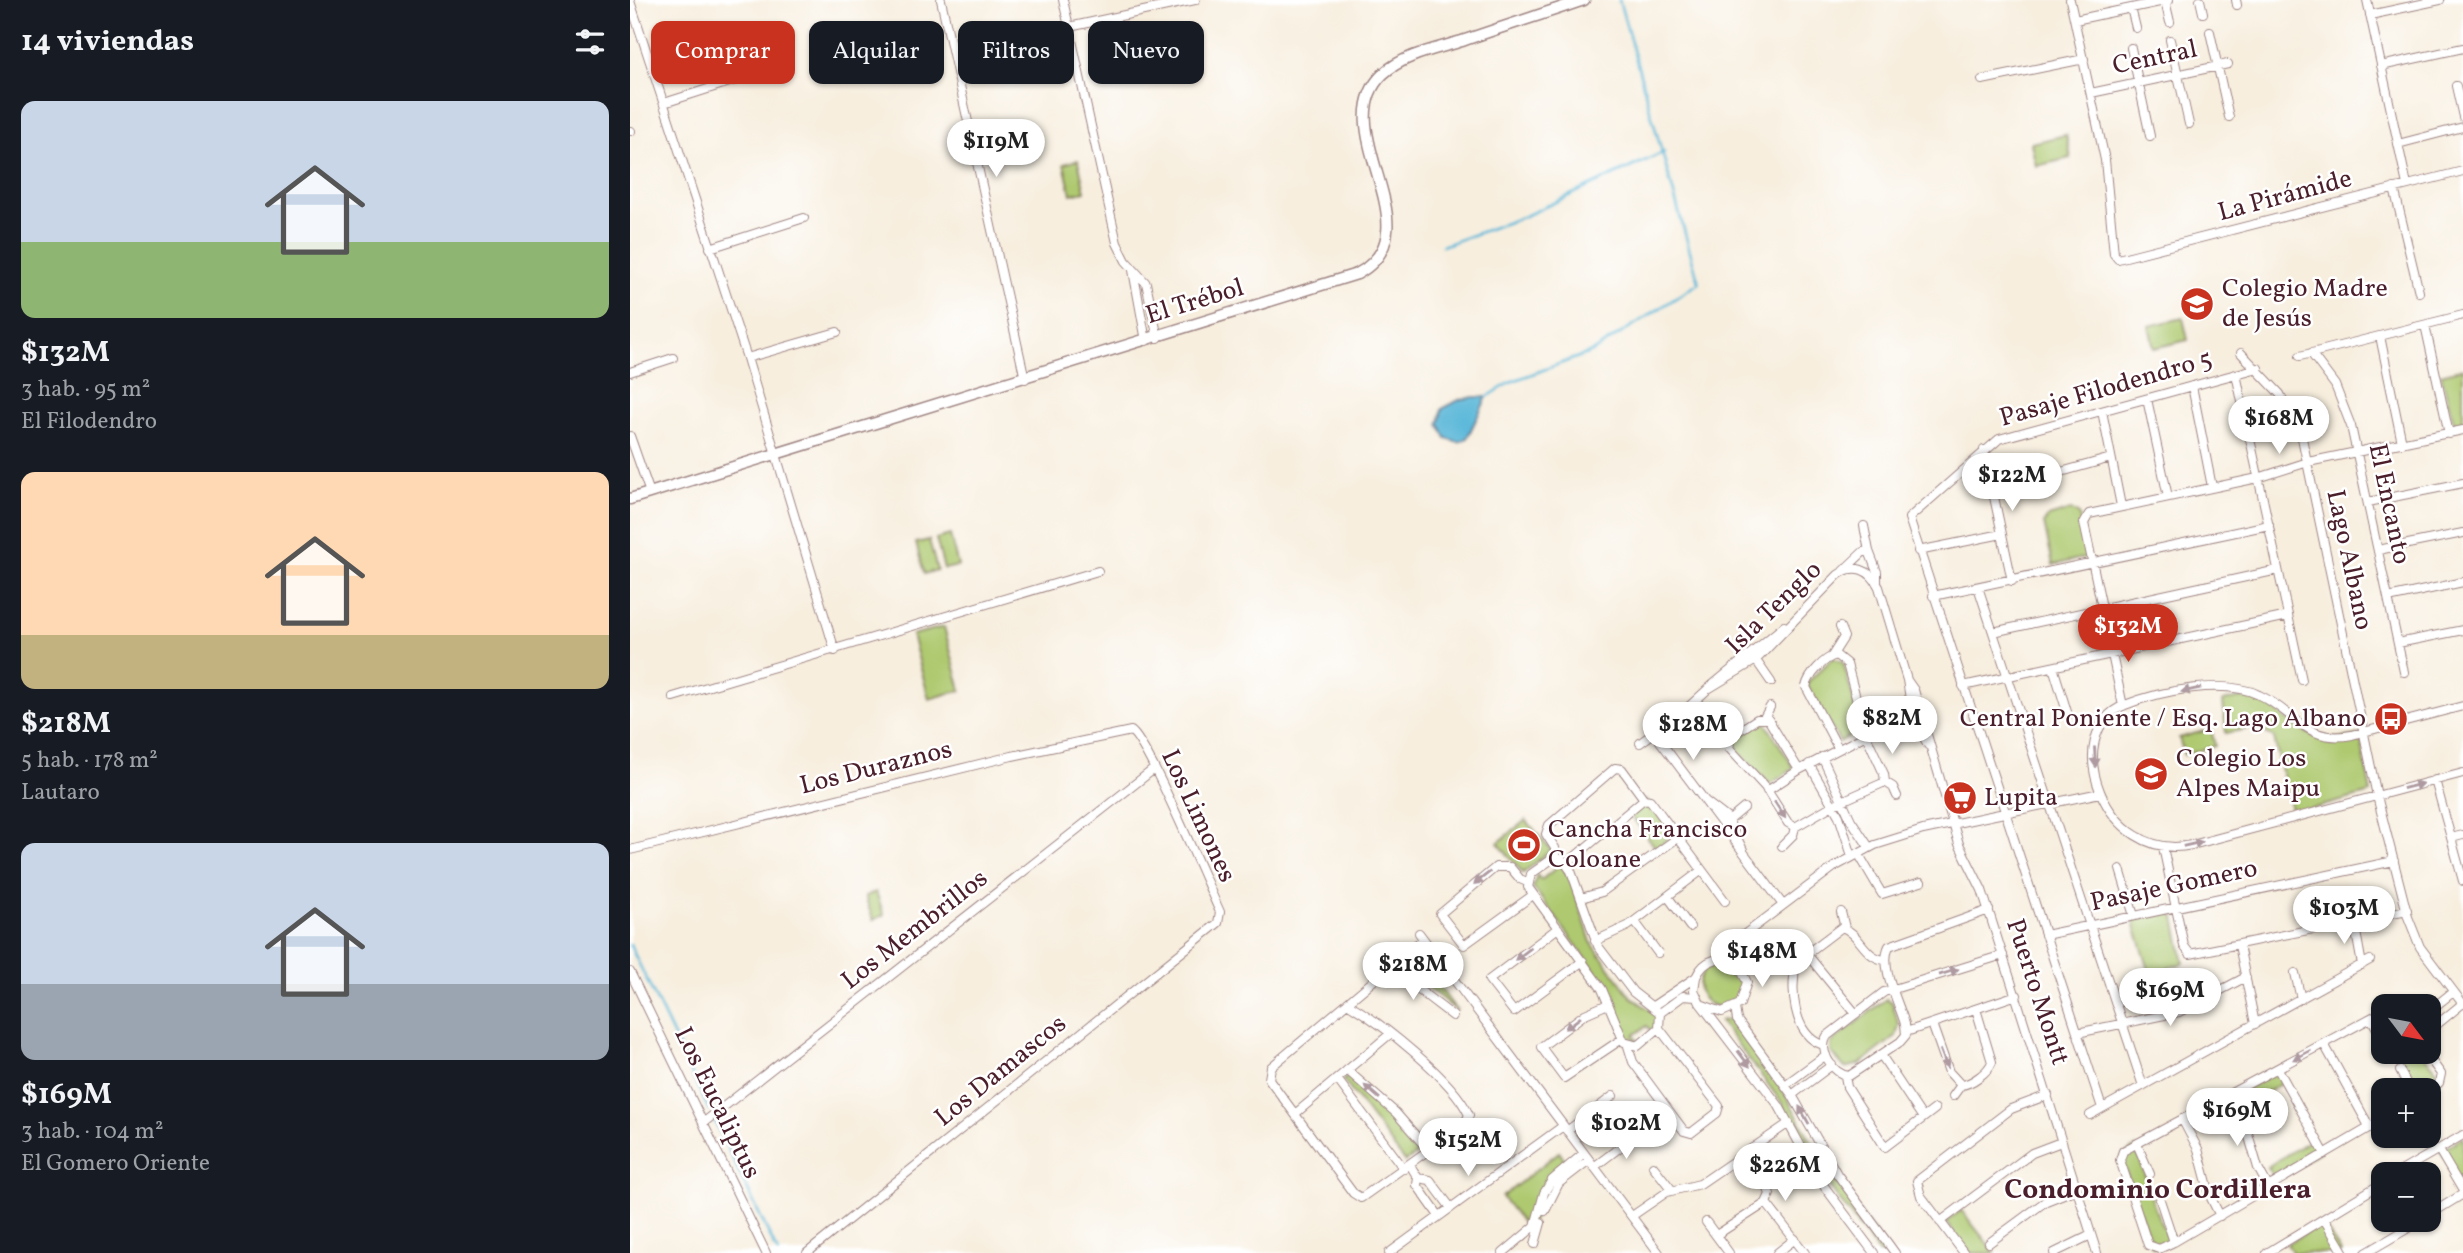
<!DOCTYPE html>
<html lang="es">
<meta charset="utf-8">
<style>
:root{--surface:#171b24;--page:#242831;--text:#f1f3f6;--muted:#9ea1a6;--accent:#c8321e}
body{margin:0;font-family:Vollkorn,serif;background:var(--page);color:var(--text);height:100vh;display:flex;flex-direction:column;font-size:26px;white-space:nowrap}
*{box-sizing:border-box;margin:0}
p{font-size:23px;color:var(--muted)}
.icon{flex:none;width:38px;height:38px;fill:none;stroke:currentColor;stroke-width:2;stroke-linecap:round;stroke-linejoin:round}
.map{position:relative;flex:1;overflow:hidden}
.details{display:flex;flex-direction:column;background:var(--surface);width:630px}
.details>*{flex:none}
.guide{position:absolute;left:21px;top:21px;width:665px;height:63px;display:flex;gap:14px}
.needle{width:46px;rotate:122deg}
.fabs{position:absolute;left:1741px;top:994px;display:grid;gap:14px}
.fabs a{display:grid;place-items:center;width:70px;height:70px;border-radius:14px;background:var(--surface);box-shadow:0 2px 5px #0004;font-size:35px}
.price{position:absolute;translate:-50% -60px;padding:0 16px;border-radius:24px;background:#fff;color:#222;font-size:23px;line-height:46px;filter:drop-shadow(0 2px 4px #0008)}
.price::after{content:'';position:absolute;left:50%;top:42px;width:21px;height:16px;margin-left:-10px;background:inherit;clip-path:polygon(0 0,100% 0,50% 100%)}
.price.selected{background:var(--accent);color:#fff}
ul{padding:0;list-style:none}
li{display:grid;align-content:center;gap:14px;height:371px;padding:0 21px}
li span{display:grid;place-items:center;height:217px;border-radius:14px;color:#555}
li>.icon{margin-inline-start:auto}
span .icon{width:126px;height:126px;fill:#fffc;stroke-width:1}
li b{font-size:30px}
h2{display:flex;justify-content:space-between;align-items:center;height:84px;padding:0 21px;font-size:30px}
.tag{padding:0 24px;border-radius:14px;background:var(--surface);box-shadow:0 2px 5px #0004;font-size:24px;line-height:63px}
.tag.selected{background:var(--accent);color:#fff}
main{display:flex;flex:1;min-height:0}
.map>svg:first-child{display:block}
.green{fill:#aec970;stroke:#7c744e;stroke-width:2}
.water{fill:#5bb8d9;stroke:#526c82;stroke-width:2}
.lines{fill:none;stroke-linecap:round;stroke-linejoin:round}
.stream{stroke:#5bb8d9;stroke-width:2.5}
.minor-casing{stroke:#a08684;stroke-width:10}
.major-casing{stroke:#a08684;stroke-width:13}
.minor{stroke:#fff;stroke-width:8}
.major{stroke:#fff;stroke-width:10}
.oneway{fill:#ae9aa0}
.labels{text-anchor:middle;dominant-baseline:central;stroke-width:5;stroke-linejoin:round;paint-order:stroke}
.street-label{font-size:26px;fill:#4a1f2b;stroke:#fff}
.poi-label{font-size:26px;fill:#4a1f2b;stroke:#fff;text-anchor:start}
.neighbourhood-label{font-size:28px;font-weight:bold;fill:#4a1f2b;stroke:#fff}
</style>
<main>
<section class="details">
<h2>14 viviendas<svg class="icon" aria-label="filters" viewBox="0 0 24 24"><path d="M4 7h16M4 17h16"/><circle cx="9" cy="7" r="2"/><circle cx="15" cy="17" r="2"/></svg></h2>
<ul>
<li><span style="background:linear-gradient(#c9d6e8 65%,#8fb573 0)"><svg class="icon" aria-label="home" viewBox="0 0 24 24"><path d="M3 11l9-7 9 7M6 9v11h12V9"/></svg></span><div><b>$132M</b><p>3 hab. · 95 m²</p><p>El Filodendro</p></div></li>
<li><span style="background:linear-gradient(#ffd9b3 75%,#c2b280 0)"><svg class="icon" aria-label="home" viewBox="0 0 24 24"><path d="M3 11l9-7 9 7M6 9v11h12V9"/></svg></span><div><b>$218M</b><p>5 hab. · 178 m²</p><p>Lautaro</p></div></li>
<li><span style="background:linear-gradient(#c9d6e8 65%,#9aa5b1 0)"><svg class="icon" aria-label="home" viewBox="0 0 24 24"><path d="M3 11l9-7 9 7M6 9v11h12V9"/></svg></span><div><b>$169M</b><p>3 hab. · 104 m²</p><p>El Gomero Oriente</p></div></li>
</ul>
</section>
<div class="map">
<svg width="1833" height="1253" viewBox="0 0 1833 1253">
<rect width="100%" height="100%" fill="#fff"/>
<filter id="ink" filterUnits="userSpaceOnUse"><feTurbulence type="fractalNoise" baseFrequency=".0143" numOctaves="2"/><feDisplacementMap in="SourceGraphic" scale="14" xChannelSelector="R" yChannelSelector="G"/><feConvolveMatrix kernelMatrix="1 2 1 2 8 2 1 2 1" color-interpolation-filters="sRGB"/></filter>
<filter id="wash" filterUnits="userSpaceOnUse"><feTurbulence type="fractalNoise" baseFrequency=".00686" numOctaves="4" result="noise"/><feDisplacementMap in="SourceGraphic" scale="28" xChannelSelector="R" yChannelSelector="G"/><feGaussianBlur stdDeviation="1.57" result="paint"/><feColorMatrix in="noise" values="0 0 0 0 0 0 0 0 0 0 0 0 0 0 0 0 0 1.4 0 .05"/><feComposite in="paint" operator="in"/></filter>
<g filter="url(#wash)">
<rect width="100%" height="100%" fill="#f7eede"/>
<path class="green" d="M1436 135 1441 158 1406 166 1401 143Z
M448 160 455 191 441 194 434 164Z
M1553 318 1558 340 1524 348 1519 326Z
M1833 368V424L1825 426 1811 374Z
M1441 510 1449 515 1457 557 1423 565 1414 523 1418 517Z
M320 535 328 566 314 569 306 539Z
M299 540 307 570 294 574 286 543Z
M314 627 331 690 299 699 282 635Z
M1203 658 1213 662 1231 728 1210 742 1178 687V682Z
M1625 696C1668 724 1673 747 1730 735L1741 793 1662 814 1644 738 1627 727 1596 733 1593 701Z
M1135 722 1164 768 1140 784 1104 747 1103 741 1128 723Z
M1581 729 1585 746 1554 755 1549 738Z
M1016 800 1042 831V836L1026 848 1001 816Z
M896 820 921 850 893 873 868 843Z
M931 864 941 880 961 942 1001 997 1027 1015V1024L1022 1031 1017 1026 1004 1035 1008 1041 996 1038 975 984 903 887 907 875 911 880Z
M246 892 254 915 243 920 235 896Z
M1540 911 1545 917 1554 963 1520 973 1503 919Z
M785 954 827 1011 793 983 765 967Z
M1069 985a22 22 0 1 1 44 0a22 22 0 1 1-44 0Z
M1256 999 1262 1002 1269 1025 1266 1036 1230 1064 1215 1068 1201 1052V1043Z
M1100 1019 1150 1085 1195 1166 1260 1253H1248L1185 1166 1152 1103 1090 1021Z
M1766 1052H1791L1807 1070 1806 1079 1789 1089Z
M1643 1074H1648L1652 1083 1608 1109 1604 1095Z
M718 1076 764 1116 794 1149 775 1162 713 1080Z
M1833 1137V1187L1811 1151Z
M1682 1139 1689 1152 1645 1179 1637 1167Z
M1506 1147 1525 1209 1539 1242 1528 1247 1522 1246 1492 1160 1493 1155Z
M929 1152 938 1163C926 1172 913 1181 908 1197 905 1209 906 1219 897 1229L872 1197Z
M1331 1210 1365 1253H1339L1316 1222Z
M1693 1223 1711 1253H1663L1657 1244Z"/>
<path class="water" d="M844 397H857L837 438 829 442 816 438 809 424 812 409 829 400Z"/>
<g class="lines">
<path class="stream" d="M812 246 895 216 1034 152
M857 397 883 381 962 352 1069 283 989 0
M0 945 79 1110
M85 1122 148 1253"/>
</g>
</g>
<g filter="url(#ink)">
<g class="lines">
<g class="minor-casing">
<path id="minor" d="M311 0 395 379
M433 0 487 243 496 261 516 283 528 338
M1440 0 1475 160 1484 254 1488 259 1833 171
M1570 0 1573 13
M1606 0 1607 5
M1737 0 1777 185
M0 1 117 358 205 651
M1535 1 1540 22
M1501 8 1506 28
M1740 15 1810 0
M1445 20 1539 0
M439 27 565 0
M1580 32 1599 117
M1540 40 1559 124
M1501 48 1520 136
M1751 66 1833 48
M1352 80 1454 59
M1826 86 1833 117
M1461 93 1598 64
M34 103 134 71
M0 131H1
M1768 144 1833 127
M1764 188 1789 292
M80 248 174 218
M503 270 516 341
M1795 325 1819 434
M1750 336 1772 443
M1611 353 1650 394 1672 438 1747 796 1778 917 1790 947 1833 1004
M1681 353 1705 385 1721 426 1774 672
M1670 356 1833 315
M117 358 207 332
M0 372 43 358
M1606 374 1672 680
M1562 386 1582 487
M1517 399 1538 497
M1472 411 1491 506
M0 436 20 493
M1354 450 1382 581
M1363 491 1481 458
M1738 502 1833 483
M1234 526 1239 551
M1748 550 1833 533
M1288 551 1372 534
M1213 571 1233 552 1239 551 1247 572V582
M1348 587 1513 1086
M1303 596 1639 525
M1758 598 1833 582
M1363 632 1648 570
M1768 643 1833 630
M1123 656 1141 682
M1202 656 1214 637 1210 627
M1423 667 1438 715
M1277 680 1283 718 1298 745
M1333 686 1658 616
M1080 687 1154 626
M43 697 468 571
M1493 706 1454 523 1459 514 1628 478 1678 462 1833 430
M1833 706 1722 735C1675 744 1665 711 1629 695 1594 678 1530 691 1495 705 1428 732 1474 864 1562 845L1833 773
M1134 718 1140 707
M1262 721 1286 717
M1085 742 1099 740
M1010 743 1021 735 1029 734
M1208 748 1176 687C1178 676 1194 658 1206 655L1217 664 1236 735 1254 774 1255 782
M1192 757 1221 820 1239 847
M1179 764 1209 816 1222 856
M1805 780 1833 881
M1255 782 1263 787 1267 796
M1137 791 1169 770 1236 735
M1014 799 1020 800 1095 901
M1075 801 1097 818 1113 850
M1095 824 1114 808
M1165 827 1158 823 1135 787 1099 748 1101 736 1127 719H1138L1169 770
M1165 827 1203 805 1255 782
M1821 838 1833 835
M1152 846 1163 835 1165 827
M1533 847 1554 946 1560 954 1777 910
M0 850 382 756 501 731C518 742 577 884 590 912L588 923 177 1253
M1228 853 1252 894 1291 882
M925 857 933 860 941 871 968 946 1003 992 1030 1013 1029 1028 1008 1046 994 1042 972 989 898 887 901 874Z
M925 857V848L916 834 919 825 985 768 992 769 1014 799
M936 864 1014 799
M1490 869 1504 916
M897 882 890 879 880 867H866L810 914 834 945 903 895
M1038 897 1060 927
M951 898 972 892 1046 839
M1153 905 1030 741 1029 734 1078 689 1126 660 1208 575C1224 563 1240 569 1249 587L1277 680 1284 690 1329 844 1352 890 1467 1253
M1359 910 1259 946C1249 966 1269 1003 1275 1024L1276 1035 1270 1042 1219 1076C1202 1074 1188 1050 1197 1036L1254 992 1264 989 1373 955
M1211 912 1215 928
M1724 921 1732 965
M1005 922 1028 953
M928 928 859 980 884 1012 953 961
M789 933 1029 1253
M1415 935 1764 861
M965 941 998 926 1072 870
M1609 945 1625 1024
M1176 953 1226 1014
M1089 959 1111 937 1204 867 1245 845 1293 830 1470 793
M1108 964 1106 954 1114 937
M759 967 823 1016
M0 972 136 1253
M1665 973 1671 999
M717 1003C751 1023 823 1079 839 1115L834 1125 731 1198 723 1193 639 1079 641 1067 793 939
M978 1004 955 1014 911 1047 934 1078 992 1039
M1073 1005 1092 1012 1110 1004 1117 982 1108 965C1091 954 1074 959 1066 977L1064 990 1070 1003 1149 1106 1188 1178 1244 1253
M1023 1006 1066 977
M1105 1008 1107 1020 1162 1095 1207 1174 1265 1253
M1754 1011 1493 1151 1490 1160 1518 1245 1529 1249 1544 1242 1754 1119
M1799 1011 1823 992
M1030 1013 1053 996 1066 997
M1741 1018 1754 1041
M1302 1024 1319 1072 1331 1085
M1799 1031 1832 1004
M1276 1032 1387 995
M1447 1033 1549 1012 1616 977
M1694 1044 1740 1128
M1193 1045C1162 1035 1160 987 1167 961L1212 927C1231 934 1233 957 1255 960
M998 1046 1003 1062 1054 1131 1061 1133 1087 1113 1089 1106 1029 1028
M1795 1052 1811 1074 1809 1083 1798 1090
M1251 1055 1293 1118
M1648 1069 1695 1154
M717 1070 766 1113 799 1151
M1770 1071 1780 1090
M1215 1076 1217 1087 1255 1147 1305 1109
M707 1079 774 1169
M1155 1085 1196 1055
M1331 1085C1342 1084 1358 1072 1362 1062L1346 1009
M1162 1095 1202 1065
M1599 1095 1617 1130 1628 1168 1639 1188
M1323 1096 1331 1085
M1472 1108 1279 518 1369 439 1628 368
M665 1114 760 1034
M1460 1115 1740 960
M1552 1119 1568 1149 1581 1198 1590 1216
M73 1123 524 769
M937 1131 983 1096
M1507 1144 1520 1174
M1809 1150 1833 1191
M780 1165 788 1178 787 1185 809 1216
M1023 1166 1042 1190
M964 1167 1010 1132
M1766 1174 1833 1135
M788 1178 800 1180 821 1208
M1136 1184 1140 1194 1136 1203
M1530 1200 1544 1242
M1136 1203 1175 1253
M915 1211 929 1183 959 1160
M1799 1215 1833 1194
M1002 1216 1037 1192 1070 1184 1159 1123
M1694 1219 1714 1253
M1076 1222 1099 1253
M1310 1222 1402 1153 1431 1142
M1088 1234 1136 1203
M1359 1243 1416 1201 1446 1189
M905 1244 911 1223
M759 1253 933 1126
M873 1253 905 1226 914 1193 922 1180 954 1153
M1147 1253 1165 1239
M1334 1253 1291 1196 1287 1181 1381 1109 1418 1095
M1424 1253 1461 1235
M1637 1253 1754 1182
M1736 1253 1792 1220"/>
</g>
<g class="major-casing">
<path id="major" d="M0 499 727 274C808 230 695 130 753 74 773 55 806 49 832 41 872 27 913 14 954 0"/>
</g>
<use href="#minor" class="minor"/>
<use href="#major" class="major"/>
</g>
<defs><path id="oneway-solid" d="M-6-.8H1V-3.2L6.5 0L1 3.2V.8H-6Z" transform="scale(1.75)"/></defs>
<g class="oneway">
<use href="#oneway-solid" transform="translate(1561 690) rotate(168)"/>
<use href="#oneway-solid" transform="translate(1465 757) rotate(87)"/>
<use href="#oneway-solid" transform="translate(1783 786) rotate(-15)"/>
<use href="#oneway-solid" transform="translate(1150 810) rotate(57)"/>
<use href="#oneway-solid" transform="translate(1563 844) rotate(-13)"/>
<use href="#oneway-solid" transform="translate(852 878) rotate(142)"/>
<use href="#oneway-solid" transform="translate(893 954) rotate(143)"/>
<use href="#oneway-solid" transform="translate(1319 972) rotate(-17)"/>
<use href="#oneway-solid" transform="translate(943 1023) rotate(143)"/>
<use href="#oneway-solid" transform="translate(1672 1055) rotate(152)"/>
<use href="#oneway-solid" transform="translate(1114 1059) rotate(53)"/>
<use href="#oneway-solid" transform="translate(1314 1059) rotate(69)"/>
<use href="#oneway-solid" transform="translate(742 1092) rotate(-139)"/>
<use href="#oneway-solid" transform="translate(1174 1115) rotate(-119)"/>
</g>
</g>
<defs>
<g id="school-disc" transform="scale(1.75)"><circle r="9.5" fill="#c8321e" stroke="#fff"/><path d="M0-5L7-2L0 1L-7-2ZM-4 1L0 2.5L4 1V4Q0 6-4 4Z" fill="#fff"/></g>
<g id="bus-disc" transform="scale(1.75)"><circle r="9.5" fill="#c8321e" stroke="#fff"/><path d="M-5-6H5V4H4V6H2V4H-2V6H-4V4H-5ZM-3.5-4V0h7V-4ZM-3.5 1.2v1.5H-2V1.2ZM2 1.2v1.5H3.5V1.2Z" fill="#fff"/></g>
<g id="supermarket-disc" transform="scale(1.75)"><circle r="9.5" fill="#c8321e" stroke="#fff"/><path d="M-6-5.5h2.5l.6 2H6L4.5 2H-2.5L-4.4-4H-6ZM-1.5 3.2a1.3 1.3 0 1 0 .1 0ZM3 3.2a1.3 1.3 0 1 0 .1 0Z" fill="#fff"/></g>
<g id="stadium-disc" transform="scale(1.75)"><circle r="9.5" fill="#c8321e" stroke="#fff"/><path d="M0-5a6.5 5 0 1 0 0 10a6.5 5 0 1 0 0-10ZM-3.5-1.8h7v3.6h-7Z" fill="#fff"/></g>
</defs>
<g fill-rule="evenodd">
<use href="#school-disc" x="1567" y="304"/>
<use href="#bus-disc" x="1761" y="719"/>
<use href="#school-disc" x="1521" y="774"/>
<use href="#supermarket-disc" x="1330" y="798"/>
<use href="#stadium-disc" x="894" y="845"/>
</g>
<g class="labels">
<g class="street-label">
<text transform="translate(1525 58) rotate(-12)">Central</text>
<text transform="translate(1655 196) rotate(-15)">La Pirámide</text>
<text transform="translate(565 302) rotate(-17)">El Trébol</text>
<text transform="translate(1476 389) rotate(-16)">Pasaje Filodendro 5</text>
<text transform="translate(1759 504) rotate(78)">El Encanto</text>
<text transform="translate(1719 560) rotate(78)">Lago Albano</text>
<text transform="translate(1144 608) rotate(-44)">Isla Tenglo</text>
<text transform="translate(246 768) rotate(-14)">Los Duraznos</text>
<text transform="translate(568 816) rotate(65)">Los Limones</text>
<text transform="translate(1544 886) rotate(-12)">Pasaje Gomero</text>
<text transform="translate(285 930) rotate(-38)">Los Membrillos</text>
<text transform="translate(1407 992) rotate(72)">Puerto Montt</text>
<text transform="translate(371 1071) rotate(-39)">Los Damascos</text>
<text transform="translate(87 1103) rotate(64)">Los Eucaliptus</text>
</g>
<g class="poi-label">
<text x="1592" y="289">Colegio Madre<tspan x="1592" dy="30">de Jesús</tspan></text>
<text x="1736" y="719" text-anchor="end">Central Poniente / Esq. Lago Albano</text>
<text x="1546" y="759">Colegio Los<tspan x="1546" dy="30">Alpes Maipu</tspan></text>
<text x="1354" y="798">Lupita</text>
<text x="918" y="830">Cancha Francisco<tspan x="918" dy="30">Coloane</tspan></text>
</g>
<g class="neighbourhood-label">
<text x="1528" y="1190">Condominio Cordillera</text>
</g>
</g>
</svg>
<div class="fabs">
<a><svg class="needle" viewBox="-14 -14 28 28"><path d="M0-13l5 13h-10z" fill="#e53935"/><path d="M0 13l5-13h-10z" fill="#9ea1a6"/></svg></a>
<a>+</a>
<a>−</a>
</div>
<b class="price" style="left:366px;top:179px">$119M</b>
<b class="price" style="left:1649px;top:456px">$168M</b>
<b class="price" style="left:1382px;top:513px">$122M</b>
<b class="price selected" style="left:1498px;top:664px">$132M</b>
<b class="price" style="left:1262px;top:756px">$82M</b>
<b class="price" style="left:1063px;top:762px">$128M</b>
<b class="price" style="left:1714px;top:946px">$103M</b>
<b class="price" style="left:1132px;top:989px">$148M</b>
<b class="price" style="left:783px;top:1002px">$218M</b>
<b class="price" style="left:1540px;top:1028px">$169M</b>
<b class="price" style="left:1607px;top:1148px">$169M</b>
<b class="price" style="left:996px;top:1161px">$102M</b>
<b class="price" style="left:838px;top:1178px">$152M</b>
<b class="price" style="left:1155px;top:1203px">$226M</b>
<div class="guide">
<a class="tag selected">Comprar</a>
<a class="tag">Alquilar</a>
<a class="tag">Filtros</a>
<a class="tag">Nuevo</a>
</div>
</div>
</main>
